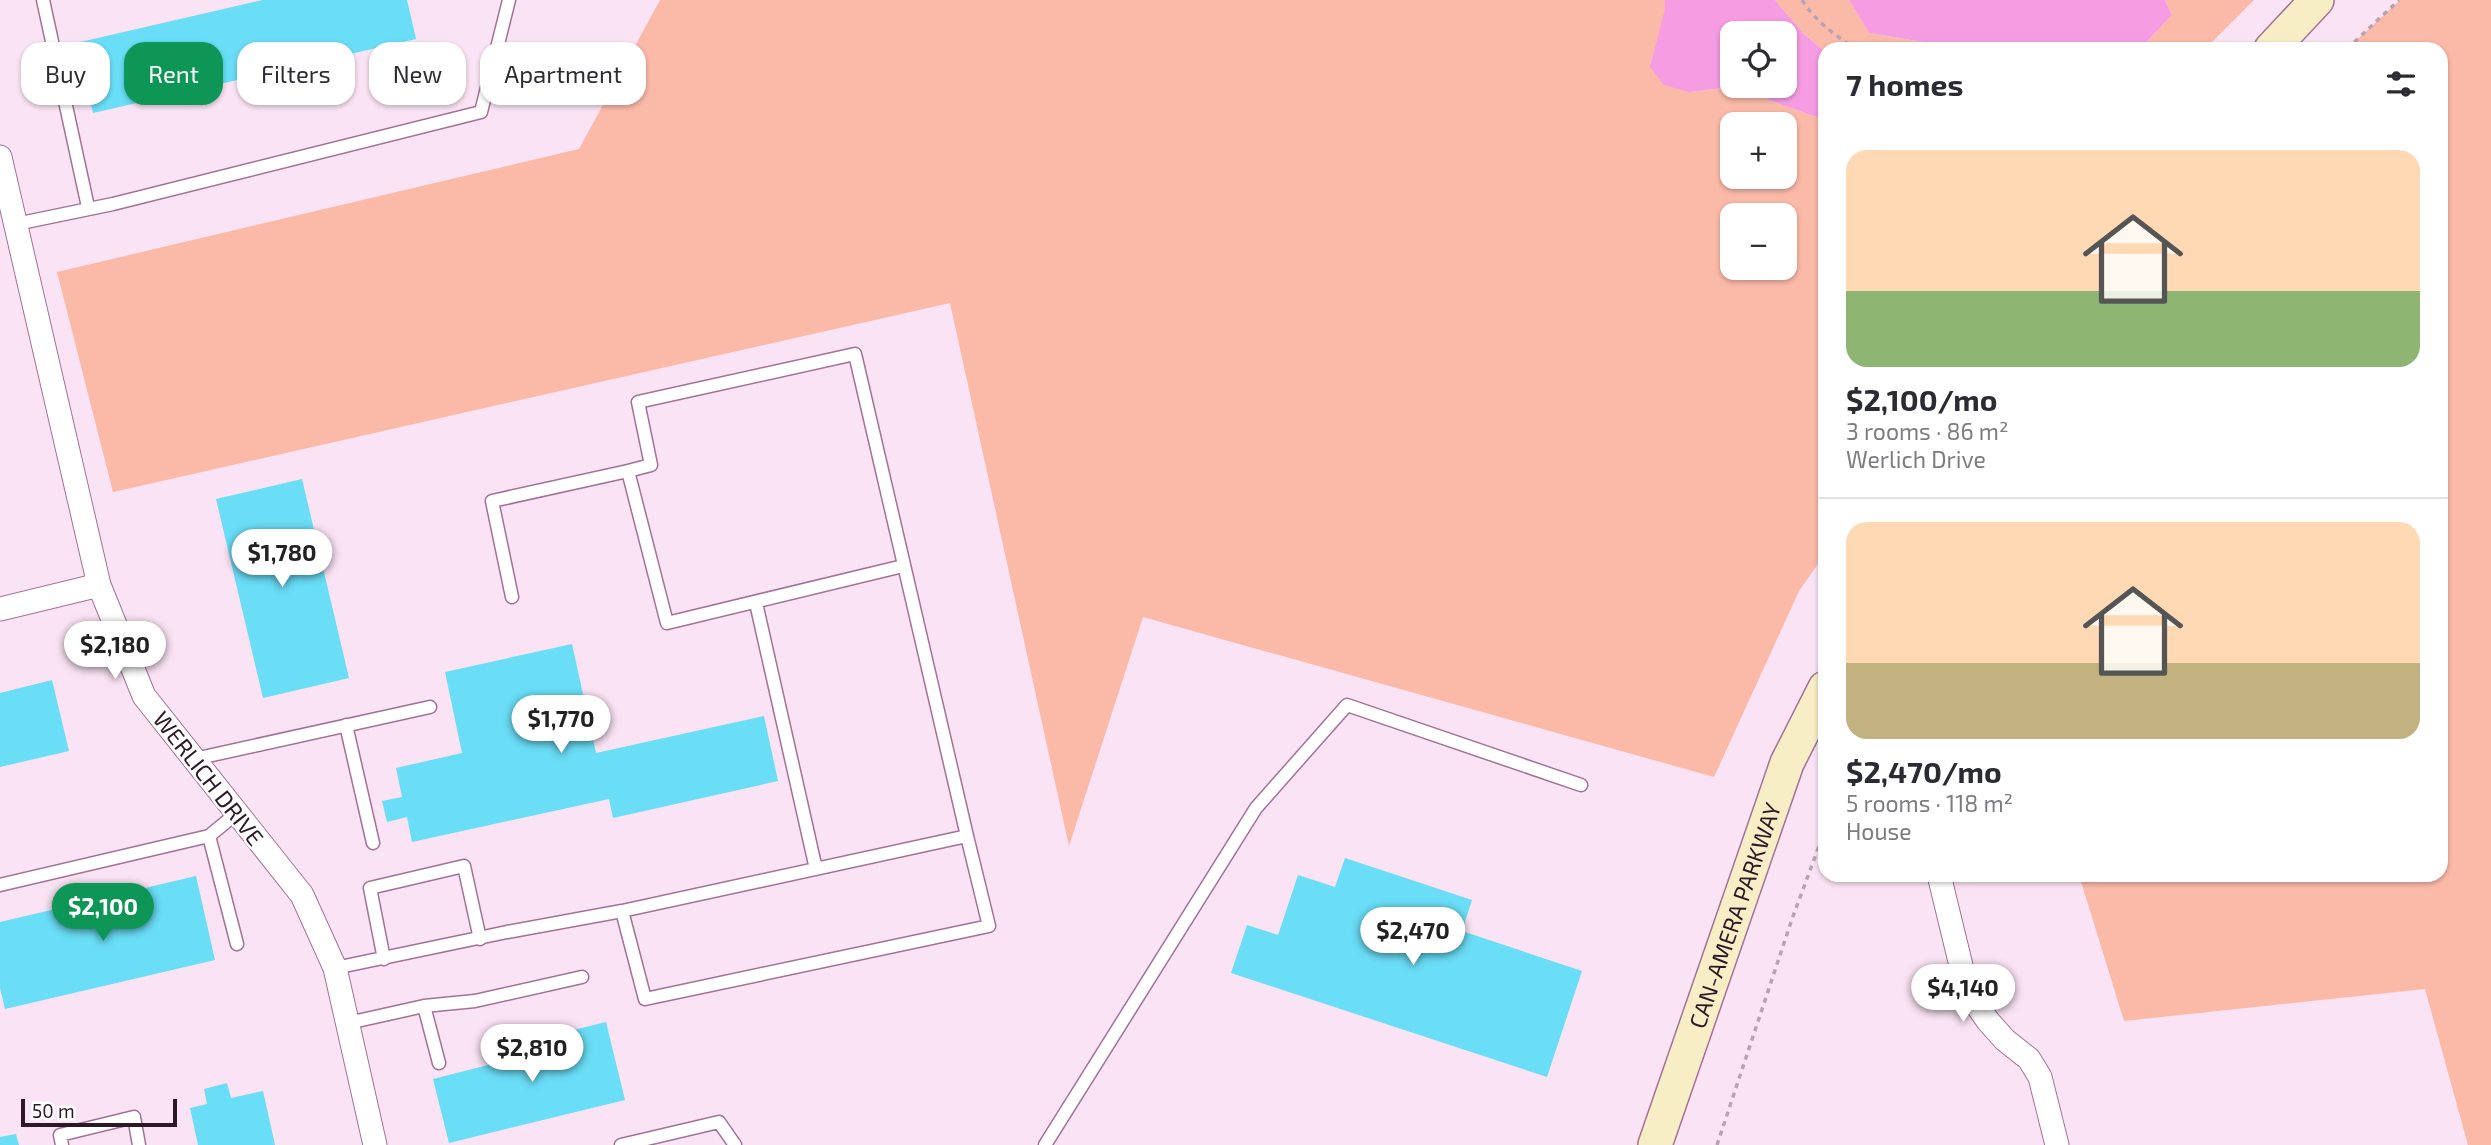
<!DOCTYPE html>
<meta charset="utf-8">
<style>
:root{--surface:#fff;--page:#f2f2f3;--text:#2b2b33;--muted:#7c7c81;--line:#e1e1e2;--accent:#0e9656}
body{margin:0;font-family:"Exo 2",sans-serif;background:var(--page);color:var(--text);height:100vh;display:flex;flex-direction:column;font-size:26px;white-space:nowrap}
*{box-sizing:border-box;margin:0}
p{font-size:23px;color:var(--muted)}
.icon{flex:none;width:38px;height:38px;fill:none;stroke:currentColor;stroke-width:2;stroke-linecap:round;stroke-linejoin:round}
.map{position:relative;flex:1;overflow:hidden}
.details{position:absolute;left:1818px;top:42px;width:630px;height:840px;display:flex;flex-direction:column;background:var(--surface);border-radius:21px;box-shadow:0 2px 5px #0004}
.details>*{flex:none}
.banner{position:absolute;left:21px;top:42px;width:665px;height:63px;display:flex;gap:14px}
.buttons{position:absolute;left:1720px;top:21px;display:grid;gap:14px}
.buttons a{display:grid;place-items:center;width:77px;height:77px;border-radius:14px;background:var(--surface);box-shadow:0 2px 5px #0004;font-size:35px}
.scale{position:absolute;left:21px;bottom:18px;width:156px;box-sizing:border-box;padding-left:7px;border:4px solid #2c1827;border-top:0;font-size:19px;line-height:24px;white-space:nowrap;color:#2c1827;-webkit-text-stroke:5px #fff;paint-order:stroke}
.price{position:absolute;translate:-50% -60px;padding:0 16px;border-radius:24px;background:#fff;color:#222;font-size:23px;line-height:46px;filter:drop-shadow(0 2px 4px #0008)}
.price::after{content:'';position:absolute;left:50%;top:42px;width:21px;height:16px;margin-left:-10px;background:inherit;clip-path:polygon(0 0,100% 0,50% 100%)}
.price.selected{background:var(--accent);color:#fff}
ul{padding:0;list-style:none}
li{display:grid;align-content:center;gap:14px;height:371px;padding:0 28px}
li+li{border-top:2px solid var(--line)}
li span{display:grid;place-items:center;height:217px;border-radius:21px;color:#555}
li>.icon{margin-inline-start:auto}
span .icon{width:126px;height:126px;fill:#fffc;stroke-width:1}
li b{font-size:30px}
h2{display:flex;justify-content:space-between;align-items:center;height:84px;padding:0 28px;font-size:30px}
.chip{padding:0 24px;border-radius:21px;background:var(--surface);box-shadow:0 2px 5px #0004;font-size:24px;line-height:63px}
.chip.selected{background:var(--accent);color:#fff}
.map>svg:first-child{display:block}
.green{fill:#fbb9a8;fill-rule:evenodd}
.water{fill:#f69ce3;fill-rule:evenodd}
.building{fill:#6addf7}
.lines{fill:none;stroke-linecap:round;stroke-linejoin:round}
.service-casing{stroke:#a37198;stroke-width:15}
.minor-casing{stroke:#a37198;stroke-width:25}
.secondary-casing{stroke:#a37198;stroke-width:36}
.path{stroke:#b9a3b3;stroke-width:3.5;stroke-dasharray:5 5;stroke-linecap:butt}
.service{stroke:#fff;stroke-width:12}
.minor{stroke:#fff;stroke-width:23}
.secondary{stroke:#f8eec5;stroke-width:33}
.labels{text-anchor:middle;dominant-baseline:central;stroke-width:5;stroke-linejoin:round;paint-order:stroke}
.street-label{font-size:23px;fill:#2c1827;stroke:#fff}
</style>
<div class="map">
<svg width="2491" height="1145" viewBox="0 0 2491 1145">
<rect width="100%" height="100%" fill="#fae3f4"/>
<path class="green" d="M660 0H1665V9L1689 92 1733 87 1825 120V554L1799 591 1714 777 1143 617 1069 846 950 303 113 492 57 272 579 149ZM1732 124H1785V177H1732ZM1732 215H1785V268H1732Z
M1775 0H1849L1869 33 1942 45 1947 49H1825V52L1804 34Z
M2165 0H2254L2205 49H2140L2172 15Z
M2400 0H2491V1145H2468L2425 989 2124 1021 2079 875H2441V49H2347Z"/>
<path class="water" d="M1665 0H1775L1804 34 1825 52V120L1733 87 1689 92 1664 85 1650 67 1665 9ZM1732 33H1785V86H1732Z
M1849 0H2165L2172 15 2140 49H1947L1942 45 1869 33Z"/>
<path class="building" d="M263 0H407L416 39 93 113 76 43Z
M302 479 349 678 263 698 216 499Z
M572 644 596 753 764 716 778 781 613 818 609 799 412 842 407 817 387 822 382 801 402 797 396 768 462 753 445 672Z
M52 680 69 751 0 767V693Z
M1345 858 1472 900 1462 931 1582 971 1547 1077 1231 973 1247 925 1278 935 1298 875 1335 887Z
M196 876 215 960 5 1009 0 988V922Z
M606 1022 625 1100 449 1143 433 1079 496 1063 493 1050Z
M227 1083 231 1098 263 1091 275 1145H198L190 1108 207 1104 204 1089Z
M16 1134 19 1145H0V1137Z"/>
<g class="lines">
<g class="service-casing">
<path id="service" d="M43 0 88 207
M16 224 113 204 481 112 509 0
M512 597 492 501 628 471 667 623 903 566
M756 603 816 869
M346 725 373 843
M194 759 430 707
M209 836 237 813
M0 885 209 836 237 944
M622 911 645 999 989 926 967 836
M384 959 370 888 464 866 480 939
M335 968 507 932 622 911 967 836 855 354 638 402 651 465 628 471
M424 1006 475 1001 582 977
M348 1023 424 1006 439 1063
M62 1145 60 1135 134 1117 139 1145
M621 1145 719 1122 735 1145
M1045 1145 1256 808 1347 705 1581 785"/>
</g>
<g class="minor-casing">
<path id="minor" d="M0 157 99 585 144 696 302 895 335 968 375 1145
M0 609 99 585
M1939 875 1964 978 1972 998 1988 1021 2005 1040 2029 1059 2040 1077 2057 1145"/>
</g>
<g class="secondary-casing">
<g id="secondary">
<path d="M2271 49 2317 0"/>
<path id="s1" d="M1655 1145 1787 763 1825 688"/>
</g>
</g>
<path class="path" d="M1802 0C1815 21 1836 36 1856 49
M2347 49 2399 0
M1717 1145 1792 919 1825 830"/>
<use href="#service" class="service"/>
<use href="#minor" class="minor"/>
<use href="#secondary" class="secondary"/>
</g>
<g class="labels">
<g class="street-label">
<text transform="translate(209 778) rotate(52)">WERLICH DRIVE</text>
<text stroke="none"><textPath href="#s1" startOffset="243">CAN-AMERA PARKWAY</textPath></text>
</g>
</g>
</svg>
<div class="buttons">
<a><svg class="icon" aria-label="locate" viewBox="0 0 24 24"><circle cx="12" cy="12" r="6"/><path d="M12 2v4M12 18v4M2 12h4M18 12h4"/></svg></a>
<a>+</a>
<a>−</a>
</div>
<div class="scale">50 m</div>
<b class="price" style="left:282px;top:589px">$1,780</b>
<b class="price" style="left:115px;top:681px">$2,180</b>
<b class="price" style="left:561px;top:755px">$1,770</b>
<b class="price selected" style="left:103px;top:943px">$2,100</b>
<b class="price" style="left:1413px;top:967px">$2,470</b>
<b class="price" style="left:1963px;top:1024px">$4,140</b>
<b class="price" style="left:532px;top:1084px">$2,810</b>
<div class="banner">
<a class="chip">Buy</a>
<a class="chip selected">Rent</a>
<a class="chip">Filters</a>
<a class="chip">New</a>
<a class="chip">Apartment</a>
</div>
<section class="details">
<h2>7 homes<svg class="icon" aria-label="filters" viewBox="0 0 24 24"><path d="M4 7h16M4 17h16"/><circle cx="9" cy="7" r="2"/><circle cx="15" cy="17" r="2"/></svg></h2>
<ul>
<li><span style="background:linear-gradient(#ffd9b3 65%,#8fb573 0)"><svg class="icon" aria-label="home" viewBox="0 0 24 24"><path d="M3 11l9-7 9 7M6 9v11h12V9"/></svg></span><div><b>$2,100/mo</b><p>3 rooms · 86 m²</p><p>Werlich Drive</p></div></li>
<li><span style="background:linear-gradient(#ffd9b3 65%,#c2b280 0)"><svg class="icon" aria-label="home" viewBox="0 0 24 24"><path d="M3 11l9-7 9 7M6 9v11h12V9"/></svg></span><div><b>$2,470/mo</b><p>5 rooms · 118 m²</p><p>House</p></div></li>
</ul>
</section>
</div>
